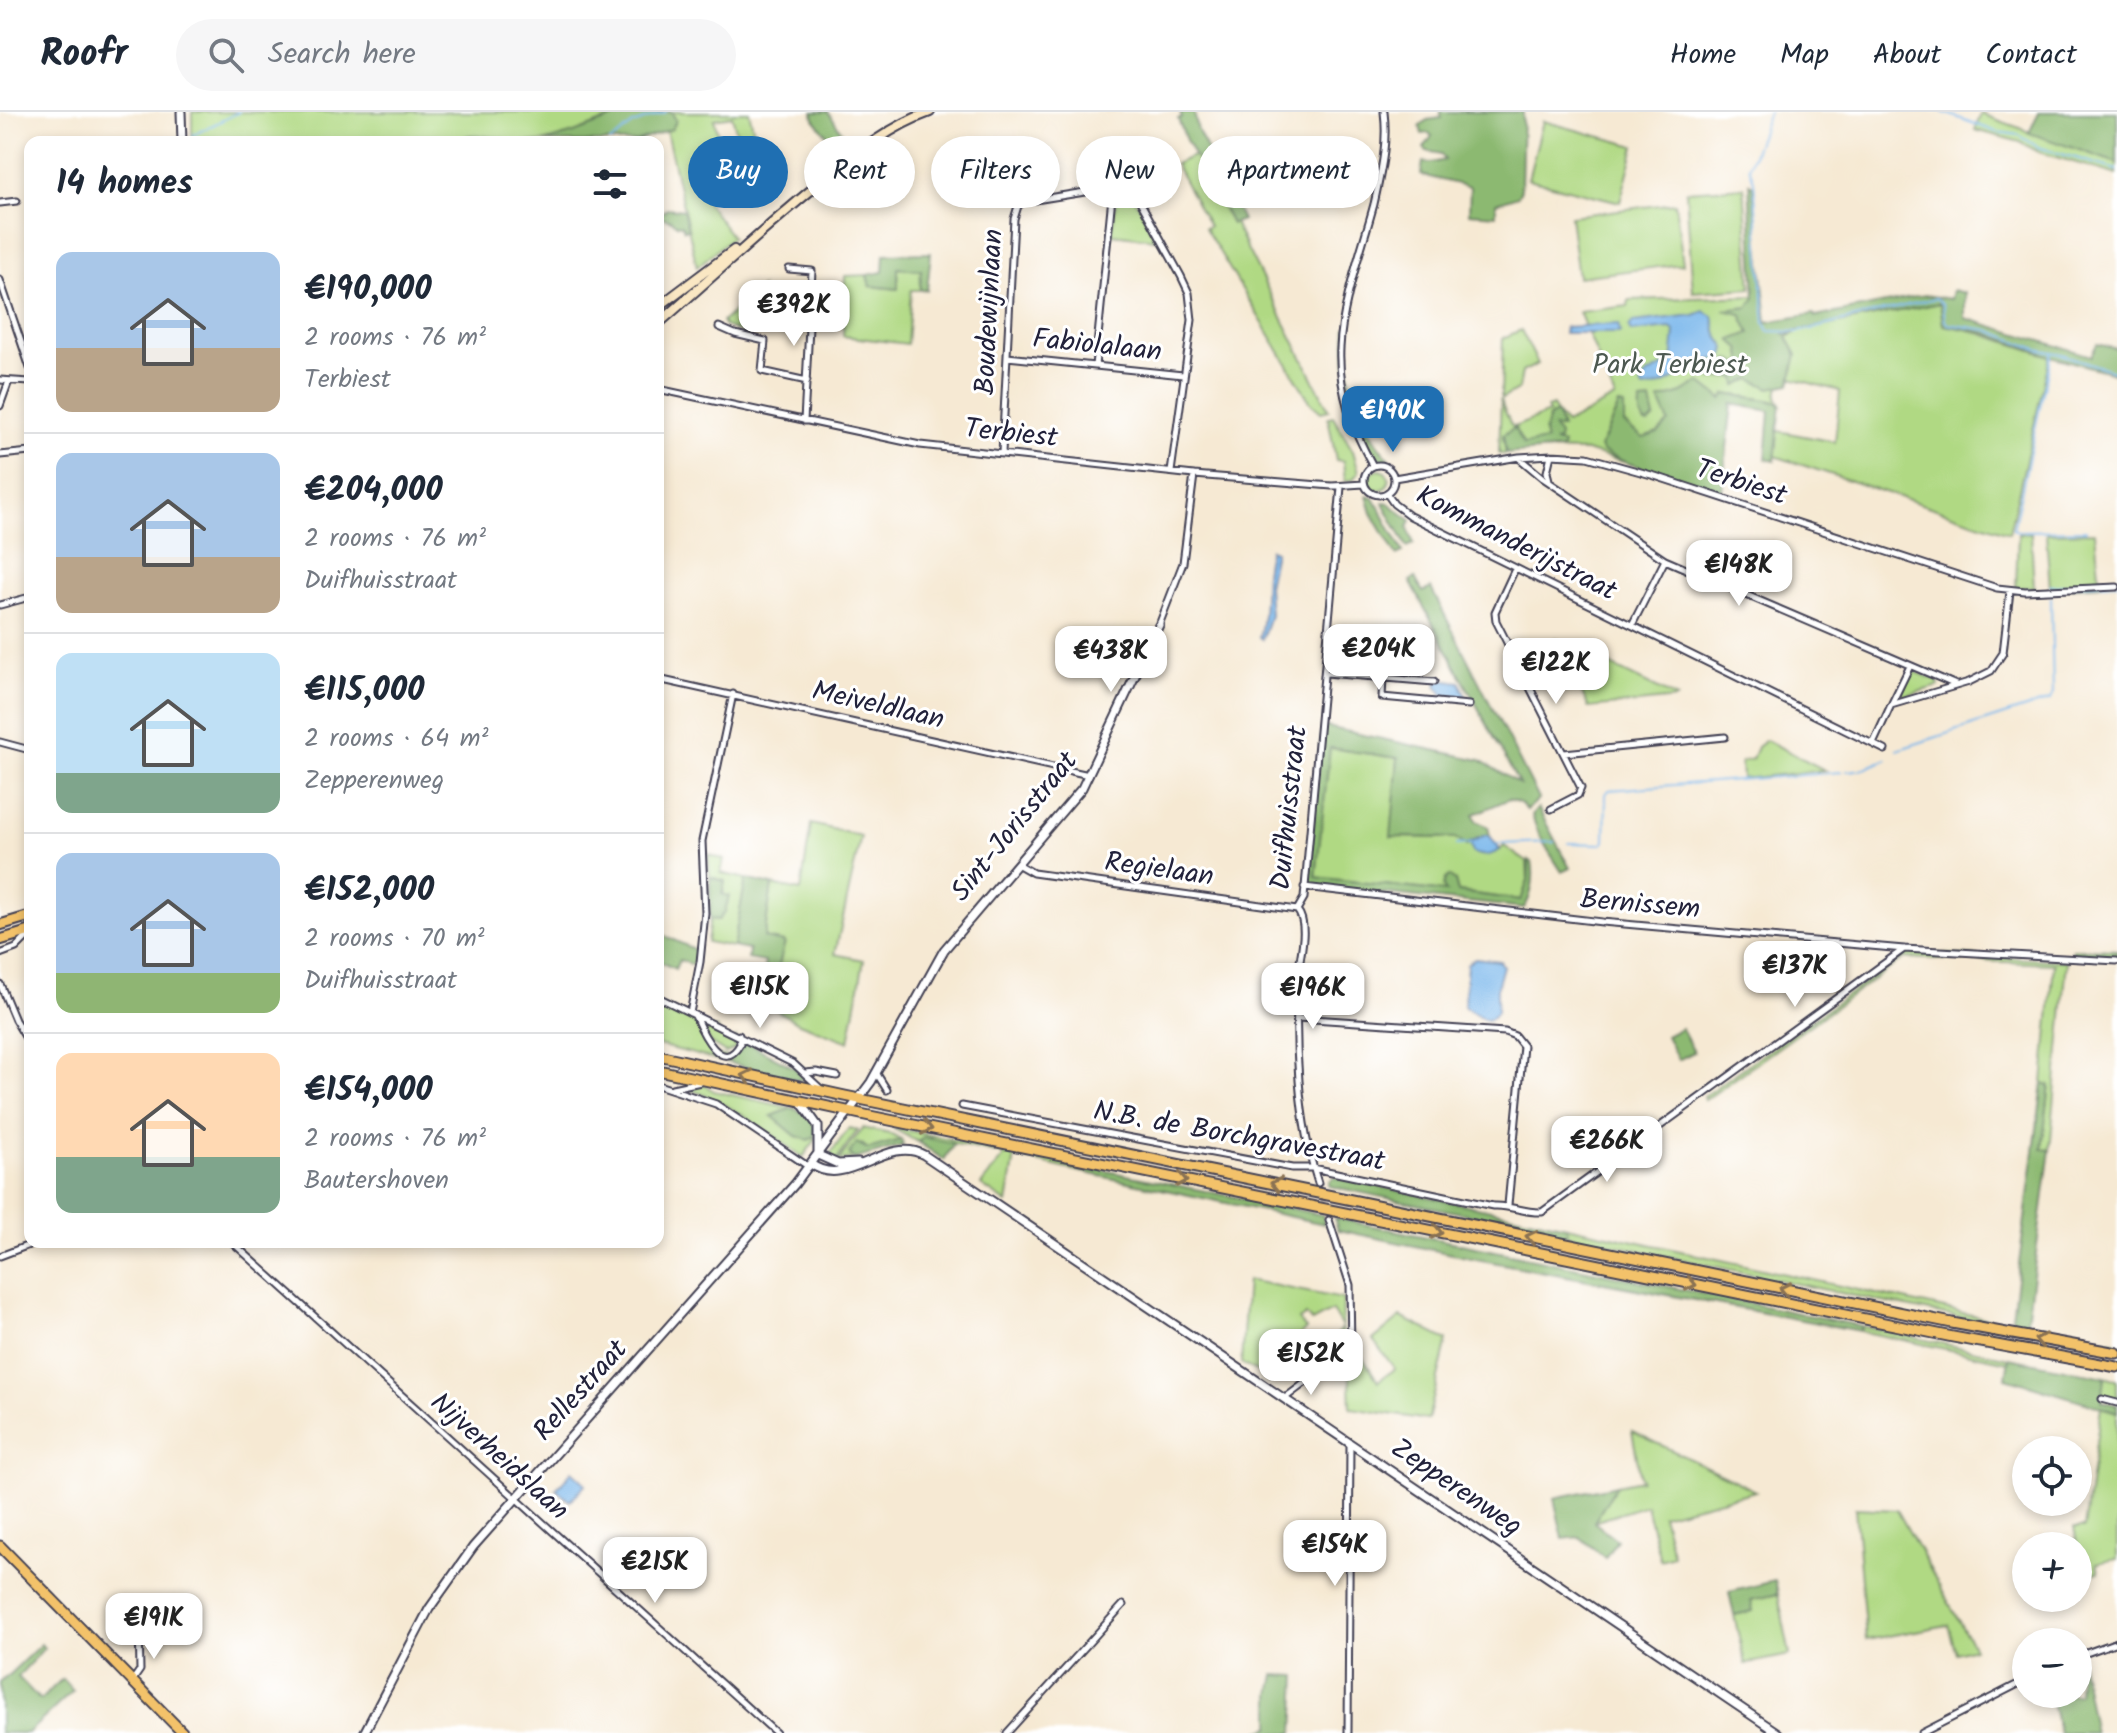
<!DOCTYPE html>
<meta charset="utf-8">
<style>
:root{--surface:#fff;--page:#f6f6f7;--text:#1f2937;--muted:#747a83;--line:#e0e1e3;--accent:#1f6fb2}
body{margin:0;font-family:Kalam,sans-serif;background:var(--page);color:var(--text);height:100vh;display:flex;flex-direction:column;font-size:30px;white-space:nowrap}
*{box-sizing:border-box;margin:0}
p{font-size:26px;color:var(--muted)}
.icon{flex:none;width:44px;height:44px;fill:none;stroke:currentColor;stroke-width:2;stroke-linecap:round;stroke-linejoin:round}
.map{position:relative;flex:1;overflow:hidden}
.side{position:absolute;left:24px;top:24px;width:640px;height:1112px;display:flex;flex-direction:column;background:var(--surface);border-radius:16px;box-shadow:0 4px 12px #0003}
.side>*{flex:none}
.top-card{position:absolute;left:688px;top:24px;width:760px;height:72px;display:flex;gap:16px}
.controls{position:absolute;left:2012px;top:1324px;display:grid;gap:16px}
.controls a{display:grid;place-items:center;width:80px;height:80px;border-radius:50%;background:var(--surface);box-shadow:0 4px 12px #0003;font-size:40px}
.price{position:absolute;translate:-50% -68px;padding:0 18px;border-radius:16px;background:#fff;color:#222;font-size:26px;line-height:52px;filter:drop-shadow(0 2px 4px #0008)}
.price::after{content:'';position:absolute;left:50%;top:48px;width:24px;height:18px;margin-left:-12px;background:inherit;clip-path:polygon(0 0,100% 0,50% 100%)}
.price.active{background:var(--accent);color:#fff}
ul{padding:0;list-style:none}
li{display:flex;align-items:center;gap:24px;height:200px;padding:0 32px}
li+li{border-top:2px solid var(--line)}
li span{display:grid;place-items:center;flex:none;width:224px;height:160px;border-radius:16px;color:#555}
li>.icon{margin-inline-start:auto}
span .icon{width:96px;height:96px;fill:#fffc;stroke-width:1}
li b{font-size:34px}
h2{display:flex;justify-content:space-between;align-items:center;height:96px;padding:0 32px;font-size:34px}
.chip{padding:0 28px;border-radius:36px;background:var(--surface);box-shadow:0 4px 12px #0003;font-size:28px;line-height:72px}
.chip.active{background:var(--accent);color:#fff}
header{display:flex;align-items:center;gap:48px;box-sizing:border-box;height:112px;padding:0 40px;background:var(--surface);border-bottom:2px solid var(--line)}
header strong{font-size:38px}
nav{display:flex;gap:44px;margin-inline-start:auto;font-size:28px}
.search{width:560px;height:72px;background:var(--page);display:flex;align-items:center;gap:20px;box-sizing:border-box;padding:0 28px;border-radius:44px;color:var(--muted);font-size:30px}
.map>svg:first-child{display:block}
.green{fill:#b0d983;stroke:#697e5f;stroke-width:2}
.forest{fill:#8cb971;stroke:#576e56;stroke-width:2}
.water{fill:#78b6eb;stroke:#4d6c93;stroke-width:2}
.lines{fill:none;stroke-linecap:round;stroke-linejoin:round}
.stream{stroke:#78b6eb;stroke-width:2}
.minor-tunnel{stroke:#ccc1b5;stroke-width:5;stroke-dasharray:5 2.5;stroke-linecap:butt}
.minor-casing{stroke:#424052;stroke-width:9}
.tertiary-casing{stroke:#424052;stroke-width:11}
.secondary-casing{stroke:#424052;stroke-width:12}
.primary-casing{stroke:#424052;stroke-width:13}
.trunk-casing{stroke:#424052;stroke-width:13}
.minor{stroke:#fff;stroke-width:5}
.tertiary{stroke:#fff;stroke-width:7}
.secondary{stroke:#fae7c3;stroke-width:8}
.primary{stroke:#f3c26a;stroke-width:9}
.trunk{stroke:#f3c26a;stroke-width:9}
.oneway{stroke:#8a7252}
.labels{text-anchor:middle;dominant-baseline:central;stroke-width:6;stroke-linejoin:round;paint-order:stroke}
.street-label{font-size:28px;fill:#22223b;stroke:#fff}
.park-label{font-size:28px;fill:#4d5951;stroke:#fff}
</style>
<header>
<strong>Roofr</strong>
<div class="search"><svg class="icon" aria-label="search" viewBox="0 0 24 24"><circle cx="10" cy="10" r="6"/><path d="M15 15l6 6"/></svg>Search here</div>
<nav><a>Home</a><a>Map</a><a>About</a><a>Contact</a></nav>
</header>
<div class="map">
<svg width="2117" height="1621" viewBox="0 0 2117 1621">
<rect width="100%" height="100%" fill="#fff"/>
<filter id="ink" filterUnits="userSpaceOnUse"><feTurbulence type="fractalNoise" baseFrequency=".0125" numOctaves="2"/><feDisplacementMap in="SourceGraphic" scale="16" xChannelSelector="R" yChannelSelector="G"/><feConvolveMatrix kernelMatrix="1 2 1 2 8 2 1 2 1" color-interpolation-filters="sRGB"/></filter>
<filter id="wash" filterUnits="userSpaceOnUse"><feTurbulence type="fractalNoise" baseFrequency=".006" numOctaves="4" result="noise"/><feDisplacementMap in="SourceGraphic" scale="32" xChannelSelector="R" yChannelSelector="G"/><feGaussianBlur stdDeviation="1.8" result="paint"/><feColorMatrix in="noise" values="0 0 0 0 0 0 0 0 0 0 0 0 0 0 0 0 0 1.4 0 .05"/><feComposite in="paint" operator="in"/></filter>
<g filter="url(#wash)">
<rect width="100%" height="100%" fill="#f6e9d3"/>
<path class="green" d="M192 0H749L760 43 743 45 732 4 714 7 724 43 710 50 707 54 709 62 702 68 705 88 732 125 697 155 666 19 672 17 676 9 639 30H192Z
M1981 2 2117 51V63L2039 40 2020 30 1975 18Z
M1543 9 1635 34 1620 90 1528 67Z
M1195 43 1231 112 1234 111 1329 298 1321 300 1311 291 1205 116 1209 114 1175 52Z
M1744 75 1751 176 1693 180 1686 79Z
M1120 79C1139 82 1147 111 1155 127L1112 122 1117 80Z
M1675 91 1683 152 1578 165 1570 104Z
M898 156 921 158 920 178H911L907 232 843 224 845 164 867 163 870 174 898 177Z
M761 175 750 224 724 214 722 210Z
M1757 184 1766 225 1940 191 1967 217 2050 244 2009 421 1775 344 1778 319 1835 330 1840 279 1791 266 1792 259 1786 226 1777 285 1781 292C1770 286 1742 285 1727 282L1715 377 1586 339 1521 338 1515 315 1503 323 1506 342H1499L1503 226 1521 218 1538 252 1522 260 1519 277 1500 288 1511 313 1514 315 1549 301 1547 296 1553 294 1556 302 1566 312 1615 286 1579 200 1628 194 1629 188Z
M1346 216H1348C1346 253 1349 273 1362 307L1358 308C1347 277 1343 249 1346 216Z
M1333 304 1353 339 1359 360 1353 367 1345 369 1343 349 1336 348 1328 305Z
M1369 368a10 10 0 1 1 20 0a10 10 0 1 1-20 0Z
M2095 420 2100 473 2050 477 2046 421Z
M2031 421 2034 476 2016 475 2018 422Z
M1556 527 1677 586 1676 587 1589 596Z
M1916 560 1937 568 1939 574 1904 584 1901 580 1909 564Z
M1766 628 1825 658 1742 667 1741 650 1752 647 1757 635Z
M1329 636 1398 646 1392 725 1455 726 1467 734 1470 731 1472 737 1500 738 1504 734 1527 750 1528 768 1522 788 1458 780 1455 769 1447 780 1316 766Z
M811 712 861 724 835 842 864 848 849 930 799 911 769 894 784 831 764 827 772 773 801 779Z
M708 742 724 748 721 761 746 767 733 835 707 830 710 807 719 808 725 769 710 765Z
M1908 840 2067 849 2050 1038 2041 1037 2050 974 2043 971 2054 852 1904 846 1705 988 1704 984Z
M661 893C671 897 682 901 691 907 708 919 701 944 730 945L729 951 658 933V904Z
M701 913 718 917 717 921 732 930 736 926V936L726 941 711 932Z
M705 973 714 979 792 996 772 1004 816 1027 803 1045C767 1020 730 990 688 977L694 974Z
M849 1016 858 1018 836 1048 833 1047 831 1041Z
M863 1016 890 1022 901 1028 868 1037 862 1032 849 1042 855 1047 838 1049Z
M896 1016 1082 1054 1081 1060 1015 1045 1007 1091 981 1073 1005 1043 924 1025 918 1030 894 1017Z
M1567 1114 2008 1211 2117 1230V1235L1935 1201 1568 1123Z
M1247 1168 1343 1187 1342 1234 1334 1239 1330 1234 1342 1215 1332 1199 1312 1210 1306 1203 1299 1208 1306 1217 1299 1224 1316 1246 1324 1240 1327 1244 1305 1261 1287 1236 1274 1235 1269 1267 1241 1251Z
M1401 1205 1447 1228 1428 1308 1351 1296 1349 1245 1358 1239 1378 1269 1395 1257 1373 1228Z
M1861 1214 2009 1246 2008 1250 1860 1219Z
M2105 1265 2117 1267V1287L2102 1283Z
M2101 1295 2117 1300V1447L2097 1451 2099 1460 2083 1462 2074 1416H2084Z
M1632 1319 1756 1379 1662 1403 1673 1444 1660 1448 1646 1393 1594 1410 1617 1373 1641 1368Z
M1855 1396 1897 1398 1974 1536 1956 1541 1948 1513 1866 1528Z
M1778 1482 1790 1543 1745 1552 1734 1503 1753 1499 1750 1488Z"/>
<path class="forest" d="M628 0H672L676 9 672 17 636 30H543L574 21Z
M813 0H828L853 36 843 43 814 7Z
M1180 0H1194L1198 19 1242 108 1231 112 1186 28 1178 7 1182 5Z
M1440 0H1523L1521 77 1518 84 1496 91V103L1469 101 1470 75 1421 63 1423 50 1431 51 1445 48 1441 42 1427 39 1424 36 1432 24 1429 21 1422 22 1420 14 1427 8 1442 6Z
M2039 0H2117V51L2029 21Z
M470 23 500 26 513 30H451Z
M1749 71 1753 73 1767 210 1814 202 1816 205 1925 183 1951 187 1953 178 1965 181V206L2091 244 2097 232 2117 237V262L2050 244 1986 221 1943 213 1940 191 1783 222 1796 221 1787 225 1797 243 1790 272 1770 276 1751 267 1737 274 1736 265 1712 267 1710 261 1729 247 1738 252 1743 251 1740 236 1731 228 1750 221 1741 202 1724 198 1748 195 1755 186Z
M667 96 683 98 688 117 684 118 682 113 675 112 671 108 658 104Z
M931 141 927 178H920L921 158 898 156V177L870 174 867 163 883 160 884 142Z
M1700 270 1722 287 1726 282C1741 285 1770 286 1781 292L1775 349 1766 347 1770 299 1732 292 1722 379 1627 351 1602 340 1600 335 1619 293 1624 294V312L1643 326 1658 321 1669 310 1659 288 1682 281Z
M1651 289 1655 306 1648 312 1645 311C1640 305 1638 298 1641 290Z
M1556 301 1562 316H1554L1559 323 1558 329 1554 330 1563 332 1562 337 1506 342 1503 323 1514 316 1524 333 1546 329 1544 321 1549 305Z
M1362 307 1379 334 1390 348 1388 350C1369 345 1365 325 1358 308Z
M1367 384 1374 386 1403 440 1396 443 1372 401Z
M1387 390 1411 408 1408 416 1414 432 1407 435 1383 391Z
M1415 466 1423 480 1431 476 1539 687 1527 698 1520 691 1509 687 1474 702 1476 709 1488 715 1490 724 1478 726 1467 734 1455 726 1391 725 1398 646 1330 636 1316 765 1446 780 1443 774 1445 767 1449 764 1455 769 1458 780 1521 788 1528 768 1529 748 1532 750C1535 764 1532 785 1524 796L1314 774 1308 769 1322 614 1480 648 1519 672 1410 469Z
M1538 696 1570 756 1562 760C1550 741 1538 725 1532 703Z
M710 765 725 769 722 782 729 784 725 800 719 808 710 807Z
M746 767 772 773 764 826 785 830 773 876 762 873 765 850 748 847 749 838 733 835Z
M658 821 696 838 693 853 679 848 675 857 658 849Z
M2073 837 2117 838V846L2072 843Z
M1681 916 1694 940 1678 948 1666 924Z
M744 929 795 956 804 967 797 968 729 951 730 945 739 940Z
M2043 971 2050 973 2042 1037 2050 1038 2026 1215 2011 1212Z
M792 996C807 1000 816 1010 815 1025L808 1028 796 1024 772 1004Z
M924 1025 954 1032 944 1048 918 1030Z
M901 1028 903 1033 855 1047 849 1042 857 1031 868 1037Z
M1082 1054 1323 1103 1324 1112 1081 1060Z
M1334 1065 1567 1114V1123L1329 1074V1070Z
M1334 1106 1861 1214 1860 1219 1476 1147 1338 1118Z
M2009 1246 2105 1265 2102 1289 2117 1293V1300L2006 1266Z
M1617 1373 1594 1410 1617 1428 1605 1446 1580 1425 1563 1427 1554 1386Z
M1775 1469 1778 1482 1751 1488 1753 1499 1734 1503 1729 1480Z
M41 1532 44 1536 18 1565 40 1588 62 1567 73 1579 28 1621H0V1571Z
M2080 1546 2094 1621H2059L2050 1582H2078Z
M1275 1563 1297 1564 1294 1621H1260L1259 1619 1271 1615V1582Z"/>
<path class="water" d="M1704 199 1713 204 1717 223 1726 236 1724 244C1715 249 1706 247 1698 252 1678 263 1670 274 1643 277L1640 271 1647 263 1672 250 1675 220 1671 216 1631 220 1629 216 1633 210 1694 203Z
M1618 212 1620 221H1564L1565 215Z
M1270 437 1275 439 1268 474 1270 503 1262 527 1259 525C1268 495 1260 466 1270 437Z
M1440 567 1460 570 1466 584 1463 587 1444 584 1436 573Z
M1485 723 1490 724 1500 738C1490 744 1484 745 1473 741L1470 731Z
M1475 846 1500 849 1503 854 1497 876V900L1491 907 1486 908 1464 895 1467 852Z
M572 1359 586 1372 570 1389 556 1377Z"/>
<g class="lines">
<path class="stream" d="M1769 0 1749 54 1754 69 1765 211 1769 219 1799 220 1936 186 1943 192 1945 209 1948 212 1988 218 2037 237 2061 242 2117 260
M1942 0 1997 20 2019 23 2038 35 2117 58
M193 23 239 0
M610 30 633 12 666 0
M2052 240 2013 417 2017 419 2086 418
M2050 474 2117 471
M1897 638 2050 588 2053 582 2051 485
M1847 659 1864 657 1887 647
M1568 731 1603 732 1605 729 1606 682 1609 678 1842 660
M1497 732 1554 730
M1456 733 1471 732"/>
</g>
</g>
<g filter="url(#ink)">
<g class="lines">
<path class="minor-tunnel" d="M1318 1071 1329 1108"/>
<g class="minor-casing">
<path id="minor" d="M0 91 17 89
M789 157 812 159 804 309
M0 168 30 256
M719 215 735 222 765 229 762 259 807 269
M1007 245 1183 263
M1095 254 1113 75
M0 268 30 270
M658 277 920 333 1194 363 1332 374 1364 372
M0 294 9 269
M1002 341 1014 107 1018 94 1023 90 1122 74 1136 82 1181 164 1189 181 1192 208 1171 360
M0 343 30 340
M1519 346 1543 366 1665 448 1956 573
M1364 368a15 15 0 1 1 30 0a15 15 0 1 1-30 0Z
M1373 354C1353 319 1338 277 1340 236 1342 190 1362 137 1374 92 1381 60 1388 32 1384 0
M1394 366 1519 345 1551 343 1587 345 1655 364 1997 476 2025 479 2117 475
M1549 368 1547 360 1551 343
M1387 382 1394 392 1410 404 1885 638
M1515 457 1495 500 1496 509 1581 676 1578 683 1551 697
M0 493 30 485
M1159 513 1183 451 1194 363
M1632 513 1665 448
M1326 561 1434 570
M1383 566 1382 585 1469 593
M658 567 1089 663
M1891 593 1910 554
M0 630 30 638
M1873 632 1891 593 1969 570 1991 559 2003 541 2010 479
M1564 641 1725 625
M1017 752 1033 761 1297 798
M1304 775 1602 810 1904 837 2117 849
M1297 798 1304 786 1341 375
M1297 798C1310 813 1299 846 1298 864 1294 928 1298 1010 1318 1071
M0 842 16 836 30 822
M0 872 15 908 30 933
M658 885 794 952 820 976
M690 901 700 850 705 801 702 729 733 582
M695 904C702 920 722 964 740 932L739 923
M1298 906 1505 920 1515 924 1523 934 1508 1093
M805 961 816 960 837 964
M877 962 887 978
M658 973 716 992 809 1055
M672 976 701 970
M962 994 1292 1056H1313L1493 1094C1511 1093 1524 1101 1542 1100L1904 837
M232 1130 776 1621
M0 1144 37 1130
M1285 1286 1351 1236 1350 1173 1329 1108
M2102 1287 2117 1291
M2078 1544 2117 1530
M133 1568 140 1558 139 1514
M1007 1621 1123 1493
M1348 1621 1350 1332
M1922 1621 2026 1568"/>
</g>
<g class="tertiary-casing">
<path id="tertiary" d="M181 0 182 30
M800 989 818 1014V1041
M818 1043 838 1052 858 1051
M811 1052C847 1079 886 1022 924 1043L1778 1621
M364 1621 429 1497 473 1435 795 1072 871 970 944 838 1082 676 1159 513"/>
</g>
<g class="secondary-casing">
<path id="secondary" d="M658 195 734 138
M658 212C713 165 765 115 821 70 855 43 888 15 930 0"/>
</g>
<g class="primary-casing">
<path id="primary" d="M0 813 30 804
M0 828 30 819
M0 1434 183 1621"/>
</g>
<g class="trunk-casing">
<path id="trunk" d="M658 943 845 984 1952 1211 2117 1241
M658 958 870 1004 1953 1225 2117 1255"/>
</g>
<use href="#minor" class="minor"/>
<use href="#tertiary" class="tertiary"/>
<use href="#secondary" class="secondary"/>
<use href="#primary" class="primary"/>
<use href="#trunk" class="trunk"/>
</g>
<defs><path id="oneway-chevron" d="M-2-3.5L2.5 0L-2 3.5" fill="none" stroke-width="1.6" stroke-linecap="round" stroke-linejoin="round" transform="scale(2)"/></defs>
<g class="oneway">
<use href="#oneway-chevron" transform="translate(747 964) rotate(-168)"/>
<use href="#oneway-chevron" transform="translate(927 1016) rotate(12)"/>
<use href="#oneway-chevron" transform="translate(1182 1068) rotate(11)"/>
<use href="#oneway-chevron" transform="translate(1276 1072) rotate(-168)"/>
<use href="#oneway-chevron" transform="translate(1437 1120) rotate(12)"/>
<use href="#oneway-chevron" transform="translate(1531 1125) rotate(-168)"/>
<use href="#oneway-chevron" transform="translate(1691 1172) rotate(12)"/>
<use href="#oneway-chevron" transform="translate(1785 1177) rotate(-168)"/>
<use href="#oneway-chevron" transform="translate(2040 1228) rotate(-169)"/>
</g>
</g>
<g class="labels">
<g class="street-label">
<text transform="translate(990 200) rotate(-87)">Boudewijnlaan</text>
<text transform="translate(1097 234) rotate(6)">Fabiolalaan</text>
<text transform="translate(1011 322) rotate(6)">Terbiest</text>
<text transform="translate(1741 371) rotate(18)">Terbiest</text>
<text transform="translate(1516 432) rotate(27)">Kommanderijstraat</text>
<text transform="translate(878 594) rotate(13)">Meiveldlaan</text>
<text transform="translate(1290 696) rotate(-84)">Duifhuisstraat</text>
<text transform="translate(1015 715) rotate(-51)">Sint-Jorisstraat</text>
<text transform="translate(1159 758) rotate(8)">Regielaan</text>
<text transform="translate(1640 793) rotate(5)">Bernissem</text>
<text transform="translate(1239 1025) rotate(10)">N.B. de Borchgravestraat</text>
<text transform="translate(581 1279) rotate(-48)">Rellestraat</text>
<text transform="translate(499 1345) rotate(42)">Nijverheidslaan</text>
<text transform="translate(1456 1376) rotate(34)">Zepperenweg</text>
</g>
<g class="park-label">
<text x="1670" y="253">Park Terbiest</text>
</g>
</g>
</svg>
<div class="controls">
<a><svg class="icon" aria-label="locate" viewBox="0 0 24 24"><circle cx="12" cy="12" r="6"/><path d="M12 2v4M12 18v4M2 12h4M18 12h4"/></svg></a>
<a>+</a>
<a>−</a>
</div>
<b class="price" style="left:794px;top:236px">€392K</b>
<b class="price active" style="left:1393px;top:342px">€190K</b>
<b class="price" style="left:1739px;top:496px">€148K</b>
<b class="price" style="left:1379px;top:580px">€204K</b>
<b class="price" style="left:1111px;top:582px">€438K</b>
<b class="price" style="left:1556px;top:594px">€122K</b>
<b class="price" style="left:1795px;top:897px">€137K</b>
<b class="price" style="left:760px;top:918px">€115K</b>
<b class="price" style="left:1313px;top:919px">€196K</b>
<b class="price" style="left:1607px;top:1072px">€266K</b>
<b class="price" style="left:1311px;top:1285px">€152K</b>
<b class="price" style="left:1335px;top:1476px">€154K</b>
<b class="price" style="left:655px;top:1493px">€215K</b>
<b class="price" style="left:154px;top:1549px">€191K</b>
<div class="top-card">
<a class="chip active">Buy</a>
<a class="chip">Rent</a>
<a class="chip">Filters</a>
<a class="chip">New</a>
<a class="chip">Apartment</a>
</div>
<section class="side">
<h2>14 homes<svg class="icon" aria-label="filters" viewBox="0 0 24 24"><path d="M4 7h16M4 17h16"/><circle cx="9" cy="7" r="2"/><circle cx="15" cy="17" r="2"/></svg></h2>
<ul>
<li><span style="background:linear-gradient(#a9c7e8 60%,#b9a48a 0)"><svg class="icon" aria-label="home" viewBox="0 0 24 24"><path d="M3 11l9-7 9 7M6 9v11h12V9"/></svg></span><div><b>€190,000</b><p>2 rooms · 76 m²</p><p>Terbiest</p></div></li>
<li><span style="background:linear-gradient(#a9c7e8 65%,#b9a48a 0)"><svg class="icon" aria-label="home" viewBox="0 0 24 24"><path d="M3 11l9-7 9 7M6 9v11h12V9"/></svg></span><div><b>€204,000</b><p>2 rooms · 76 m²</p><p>Duifhuisstraat</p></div></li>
<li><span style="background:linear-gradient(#bfe0f5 75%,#7fa58c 0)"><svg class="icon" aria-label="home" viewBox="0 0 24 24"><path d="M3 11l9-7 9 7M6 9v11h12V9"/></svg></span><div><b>€115,000</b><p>2 rooms · 64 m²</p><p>Zepperenweg</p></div></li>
<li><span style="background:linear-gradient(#a9c7e8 75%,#8fb573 0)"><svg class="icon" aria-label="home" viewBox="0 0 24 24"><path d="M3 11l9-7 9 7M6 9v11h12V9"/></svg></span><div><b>€152,000</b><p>2 rooms · 70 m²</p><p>Duifhuisstraat</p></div></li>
<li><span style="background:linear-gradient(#ffd9b3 65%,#7fa58c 0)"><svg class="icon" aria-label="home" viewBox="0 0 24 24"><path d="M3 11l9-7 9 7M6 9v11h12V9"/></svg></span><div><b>€154,000</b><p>2 rooms · 76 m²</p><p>Bautershoven</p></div></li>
</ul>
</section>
</div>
